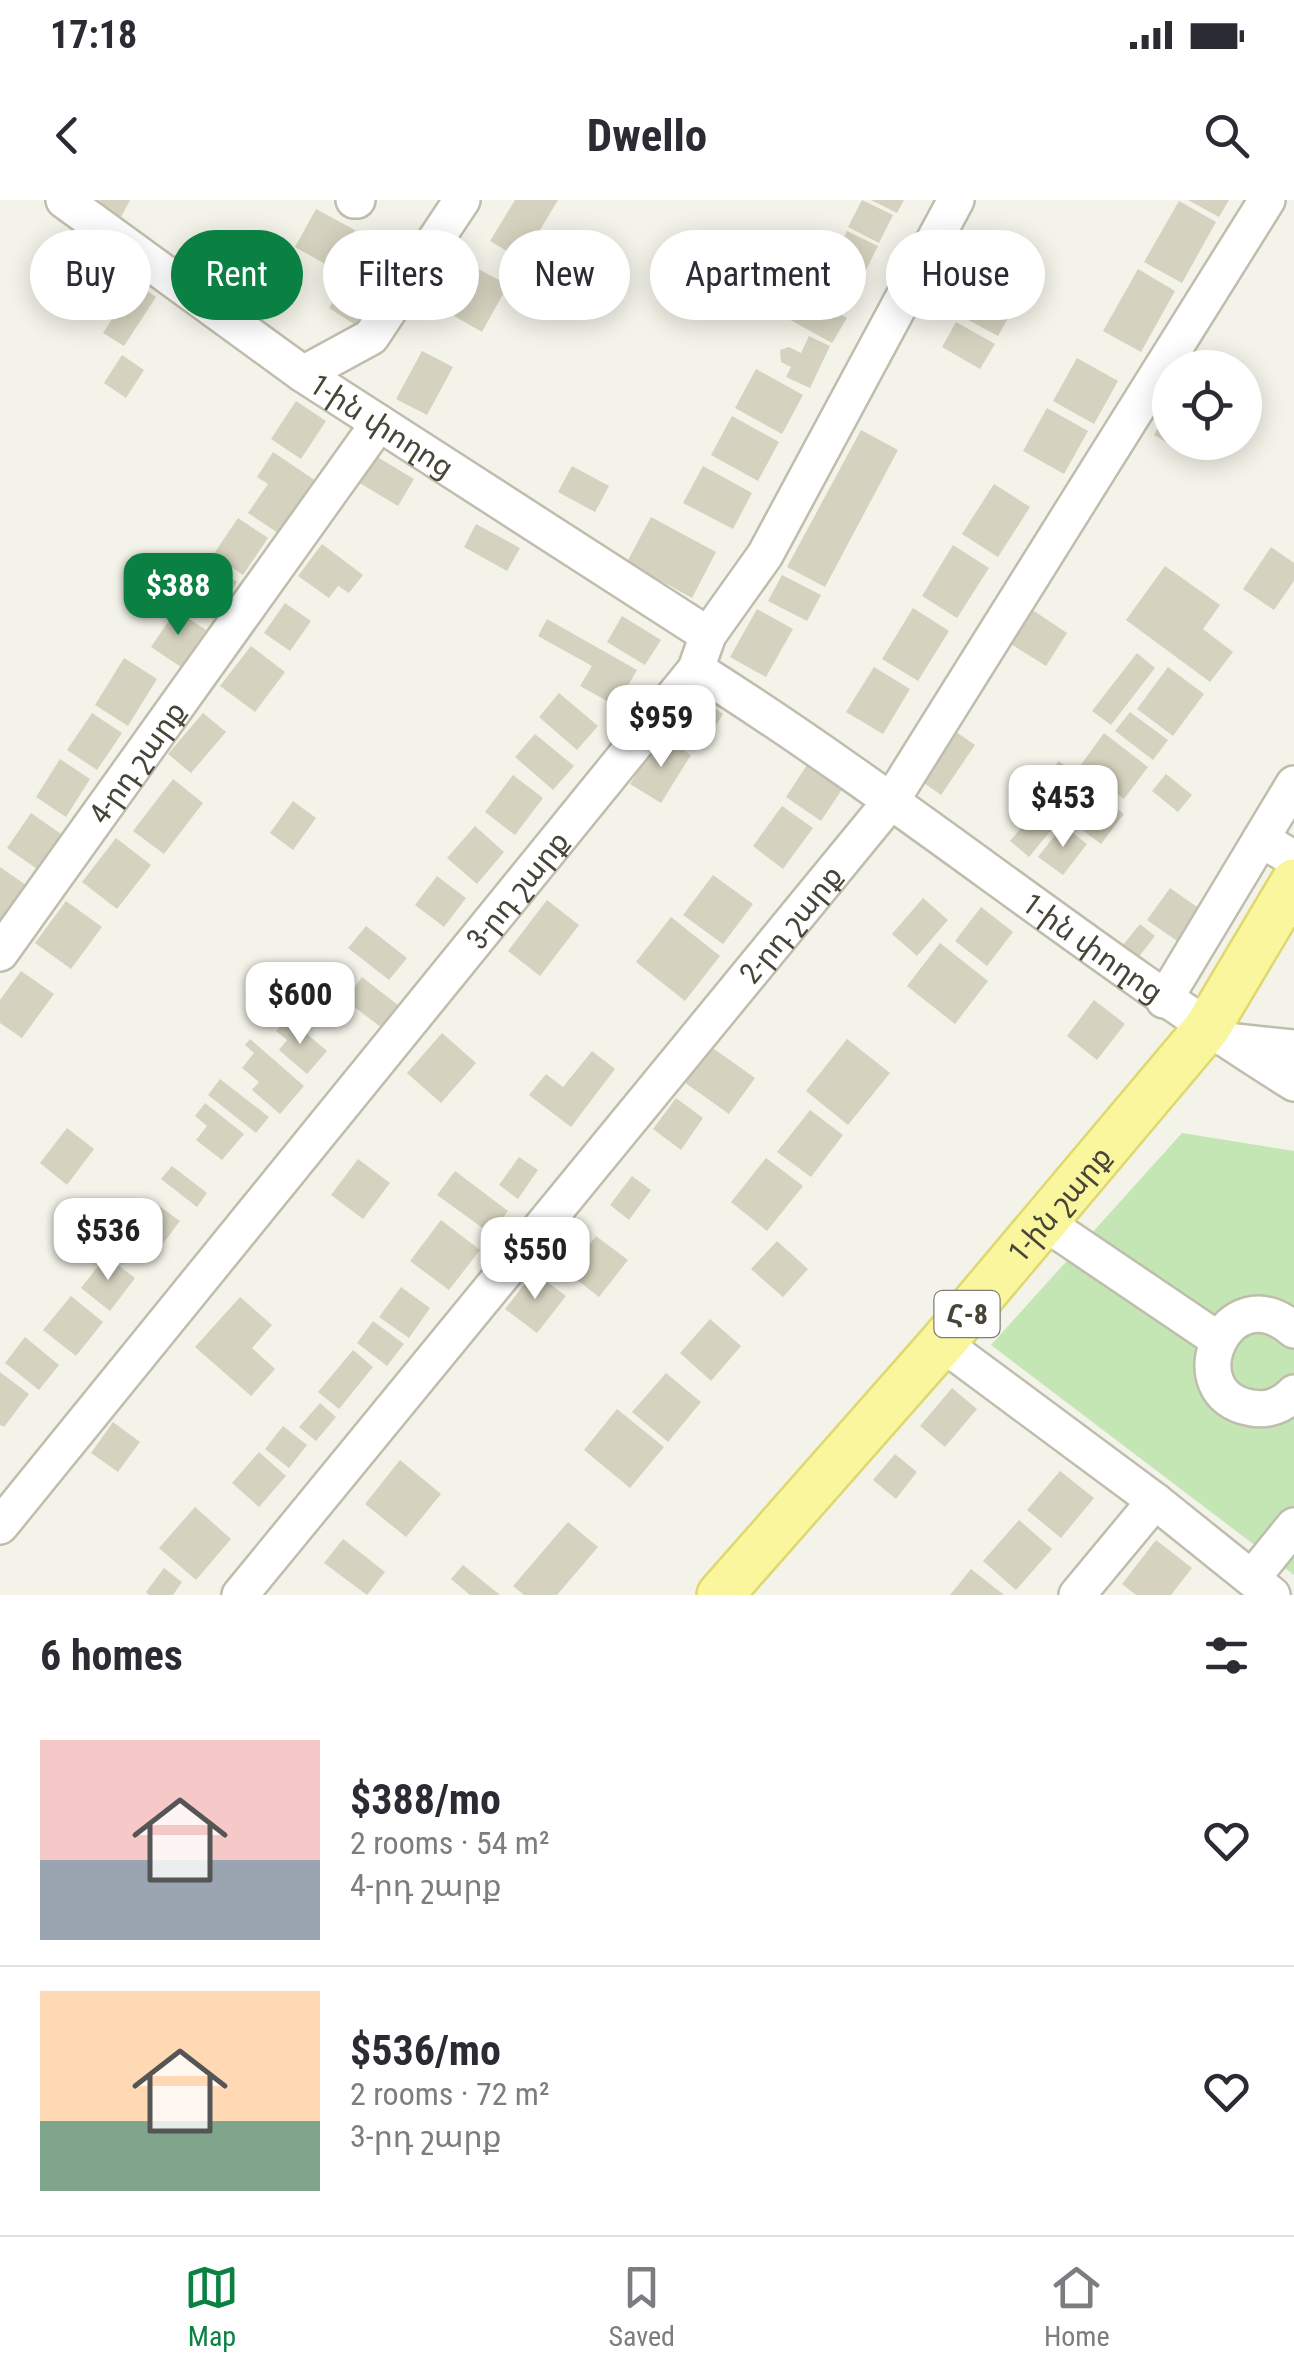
<!DOCTYPE html>
<meta charset="utf-8">
<style>
:root{--surface:#fff;--page:#f2f2f3;--text:#2b2b33;--muted:#7c7c81;--line:#e1e1e2;--accent:#0b8043}
body{margin:0;font-family:"Roboto Condensed","Noto Sans Armenian",sans-serif;background:var(--page);color:var(--text);height:100vh;display:flex;flex-direction:column;font-size:38px;white-space:nowrap}
*{box-sizing:border-box;margin:0}
p{font-size:32px;color:var(--muted)}
.icon{flex:none;width:55px;height:55px;fill:none;stroke:currentColor;stroke-width:2;stroke-linecap:round;stroke-linejoin:round}
.map{position:relative;height:1395px;overflow:hidden}
.sheet{display:flex;flex-direction:column;background:var(--surface);flex:1}
.sheet>*{flex:none}
.banner{position:absolute;left:30px;top:30px;width:1235px;height:90px;display:flex;gap:20px}
.controls{position:absolute;left:1152px;top:150px;display:grid;gap:20px}
.controls a{display:grid;place-items:center;width:110px;height:110px;border-radius:50%;background:var(--surface);box-shadow:0 5px 25px #0003;font-size:50px}
.price{position:absolute;translate:-50% -85px;padding:0 22px;border-radius:20px;background:#fff;color:#222;font-size:32px;line-height:65px;filter:drop-shadow(0 2px 5px #0008)}
.price::after{content:'';position:absolute;left:50%;top:60px;width:30px;height:22px;margin-left:-15px;background:inherit;clip-path:polygon(0 0,100% 0,50% 100%)}
.price.selected{background:var(--accent);color:#fff}
ul{padding:0;list-style:none}
li{display:flex;align-items:center;gap:30px;height:250px;padding:0 40px}
li+li{border-top:2px solid var(--line)}
li span{display:grid;place-items:center;flex:none;width:280px;height:200px;border-radius:0px;color:#555}
li>.icon{margin-inline-start:auto}
span .icon{width:120px;height:120px;fill:#fffc;stroke-width:1}
li b{font-size:42px}
h2{display:flex;justify-content:space-between;align-items:center;height:120px;padding:0 40px;font-size:42px}
.pill{padding:0 35px;border-radius:45px;background:var(--surface);box-shadow:0 5px 25px #0003;font-size:35px;line-height:90px}
.pill.selected{background:var(--accent);color:#fff}
.status{display:flex;justify-content:space-between;align-items:center;height:70px;padding:0 50px;background:var(--surface);direction:ltr}
.status svg{height:28px;fill:currentColor}
header{display:flex;justify-content:space-between;align-items:center;height:130px;padding:0 40px;background:var(--surface);font-size:45px;font-weight:700}
.dock{display:flex;justify-content:space-around;align-items:center;height:140px;border-top:2px solid var(--line);background:var(--surface);font-size:28px;color:var(--muted)}
.dock a{display:grid;justify-items:center;gap:5px}
.dock .selected{color:var(--accent)}
.map>svg:first-child{display:block}
.green{fill:#c3e6b4}
.building{fill:#d5d2bf}
.lines{fill:none;stroke-linecap:round;stroke-linejoin:round}
.minor-casing{stroke:#bfbdac;stroke-width:40}
.major-casing{stroke:#ded86d;stroke-width:50}
.minor{stroke:#fff;stroke-width:35}
.major{stroke:#f9f69d;stroke-width:45}
.labels{text-anchor:middle;dominant-baseline:central;stroke-width:8;stroke-linejoin:round;paint-order:stroke}
.shield{fill:#fff;stroke:#7e7d74;stroke-width:2.5}
.shield-label{font-size:28px;font-weight:bold;fill:#474538}
.street-label{font-size:30px;fill:#474538;stroke:#fff}
</style>
<div class="status"><b>17:18</b><svg viewBox="0 0 49 12"><path d="M0 12V9h3v3zM5 12V6h3v6zM10 12V3h3v9zM15 12V0h3v12zM26 1h20v11H26zM47 4h2v5h-2z"/></svg></div>
<header><svg class="icon" aria-label="back" viewBox="0 0 24 24"><path d="M15 5l-7 7 7 7"/></svg>Dwello<svg class="icon" aria-label="search" viewBox="0 0 24 24"><circle cx="10" cy="10" r="6"/><path d="M15 15l6 6"/></svg></header>
<div class="map">
<svg width="1294" height="1395" viewBox="0 0 1294 1395">
<rect width="100%" height="100%" fill="#f4f3e9"/>
<path class="green" d="M1182 933 1294 951V1375L991 1145Z"/>
<path class="building" d="M100 0H130L121 17 97 4Z
M515 0H558L522 60 490 41Z
M862 0 893 15 879 43 848 27Z
M871 0H904L897 13Z
M1188 0H1229L1219 17Z
M1179 1 1216 22 1182 83 1144 62Z
M316 9 355 30 334 69 295 47Z
M847 31 878 46 864 74 833 58Z
M987 49 1027 71 1010 103 970 81Z
M832 60 865 77 846 113 813 94Z
M475 67 508 85 482 132 449 113Z
M1138 69 1175 91 1141 152 1103 131Z
M345 82 373 100 357 126 329 108Z
M135 83 156 97 124 146 103 133Z
M973 90 1012 111 998 136 959 115Z
M800 91 847 118 832 143 785 117Z
M956 122 995 144 980 169 942 147Z
M809 136 830 146 810 188 786 177 791 167 781 162 780 150 789 147 801 153Z
M422 151 453 167 427 215 396 199Z
M122 155 144 170 126 198 104 183Z
M1077 158 1118 181 1094 224 1053 201Z
M756 169 803 195 782 234 735 208Z
M296 201 326 221 301 259 271 239Z
M1170 206V242H1197L1190 256 1154 235Z
M1047 208 1088 231 1064 274 1023 251Z
M732 216 779 242 758 281 711 255Z
M861 230 898 250 825 387 787 367Z
M273 252 316 281 281 335 248 313 268 284 257 277Z
M374 255 414 279 398 306 358 282Z
M572 266 609 286 595 312 558 292Z
M703 266 752 293 733 329 683 303Z
M994 284 1030 307 998 357 962 334Z
M651 317 716 352 692 398 627 362Z
M238 318 268 338 243 375 213 355Z
M476 324 520 348 507 371 464 347Z
M322 344 363 375 349 393 338 386 329 398 298 376Z
M953 345 989 368 957 418 922 396Z
M1271 347 1294 363V381L1274 410 1243 389Z
M207 362 237 382 213 419 182 400Z
M1165 366 1220 405 1203 429 1233 452 1210 482 1126 420Z
M782 375 821 395 807 421 768 401Z
M285 403 311 421 290 451 264 433Z
M1028 407 1067 433 1046 466 1006 441Z
M913 408 949 431 918 481 882 459Z
M757 409 793 429 766 477 730 457Z
M176 410 206 430 181 467 151 447Z
M622 416 661 440 645 465 607 442Z
M547 419 637 470 616 506 580 486 592 466 538 436Z
M251 446 285 472 255 512 220 486Z
M1137 453 1155 468 1111 525 1092 511Z
M124 458 157 479 128 526 95 505Z
M874 467 910 489 883 534 846 512Z
M1168 467 1204 494 1173 536 1137 509Z
M688 491 723 514 701 549 665 526Z
M559 493 598 526 577 550 539 517Z
M1130 512 1168 540 1153 560 1115 531Z
M92 513 122 533 97 570 67 550Z
M203 513 226 532 191 573 168 554Z
M955 531 975 545 941 595 921 581Z
M1104 533 1148 567 1124 599 1080 566Z
M535 534 574 566 553 590 515 557Z
M661 536 691 555 661 603 630 584Z
M60 559 90 579 66 617 36 597Z
M1059 561 1100 594 1079 620 1038 587Z
M807 565 843 588 821 621 786 597Z
M1166 574 1192 595 1178 612 1152 591Z
M513 575 543 598 515 635 485 612Z
M173 579 203 603 164 654 133 631Z
M1031 593 1061 618 1029 657 1010 641 1032 615 1020 606Z
M1104 599 1124 614 1101 644 1081 629Z
M293 601 316 618 293 650 270 633Z
M782 606 813 628 783 669 753 646Z
M31 613 61 634 37 669 7 648Z
M1063 625 1087 644 1063 675 1038 657Z
M475 626 504 652 477 684 447 658Z
M116 638 151 665 117 709 82 682Z
M0 667 26 685 0 723Z
M713 675 753 704 723 744 683 715Z
M437 676 466 698 444 727 415 705Z
M1170 688 1200 709 1177 741 1147 720Z
M923 698 948 720 917 756 892 734Z
M547 700 579 725 540 776 508 751Z
M66 701 102 727 71 769 35 743Z
M981 707 1013 732 987 766 955 741Z
M671 717 720 756 685 801 636 762Z
M1140 724 1155 736 1134 763 1118 751Z
M366 726 407 758 389 780 348 748Z
M940 743 988 781 955 824 907 786Z
M21 771 54 794 22 838 0 823V800Z
M362 777 403 809 386 831 345 800Z
M1094 800 1125 824 1097 860 1067 836Z
M288 818 327 851 307 874 279 850 287 840 276 831Z
M442 833 476 863 441 903 407 873Z
M250 839 304 886 280 914 252 890 259 882 242 868 254 853 245 845Z
M847 839 890 873 848 925 806 891Z
M710 846 755 878 729 914 684 882Z
M592 851 615 869 571 927 529 895 546 874 563 887Z
M220 879 269 917 256 933 208 895Z
M676 898 703 918 681 950 653 929Z
M205 903 244 934 222 960 196 940 207 926 195 916Z
M810 910 843 935 811 977 777 952Z
M67 928 94 949 67 985 40 963Z
M519 957 538 970 518 999 499 985Z
M766 958 803 986 767 1031 731 1002Z
M358 959 390 983 363 1019 331 995Z
M172 966 207 993 197 1007 161 979Z
M455 971 508 1011 491 1034 437 995Z
M632 976 651 990 629 1020 610 1005Z
M152 1001 180 1021 153 1057 126 1036Z
M441 1020 480 1050 449 1090 410 1061Z
M596 1036 628 1060 599 1097 568 1073Z
M777 1041 808 1069 783 1097 751 1069Z
M106 1056 135 1078 110 1111 81 1088Z
M534 1072 566 1096 537 1133 505 1109Z
M401 1087 430 1108 409 1138 379 1117Z
M71 1096 103 1122 76 1156 43 1130Z
M240 1097 272 1125 252 1148 275 1169 251 1196 195 1147Z
M710 1119 741 1146 711 1181 680 1153Z
M373 1121 404 1144 387 1166 357 1143Z
M25 1137 59 1165 39 1190 5 1163Z
M353 1150 373 1167 339 1209 318 1192Z
M0 1172 29 1194 4 1227 0 1225Z
M666 1173 701 1202 668 1242 632 1212Z
M952 1188 977 1209 945 1247 920 1226Z
M320 1203 336 1217 316 1241 299 1227Z
M617 1209 664 1247 630 1288 584 1250Z
M113 1222 140 1242 118 1272 91 1253Z
M283 1226 307 1245 289 1268 265 1249Z
M259 1252 286 1276 259 1307 232 1283Z
M895 1254 917 1272 896 1299 873 1280Z
M400 1260 441 1294 406 1337 365 1304Z
M1060 1271 1094 1298 1061 1338 1027 1310Z
M195 1307 231 1339 196 1380 159 1348Z
M1019 1320 1052 1349 1016 1390 983 1361Z
M568 1322 598 1347 557 1395H524L513 1386Z
M343 1339 385 1372 367 1395 324 1363Z
M1156 1340 1192 1368 1171 1395H1136L1122 1384Z
M463 1365 500 1395H470L451 1379Z
M164 1368 182 1382 173 1395H149L146 1392Z
M971 1369 1004 1395H950Z"/>
<g class="lines">
<g class="minor-casing">
<g id="minor">
<path id="s1" d="M64 0 303 174 708 435"/>
<path d="M354 0H357"/>
<path d="M303 174 371 137 462 0"/>
<path id="s2" d="M696 469C901 598 1088 754 1294 883"/>
<path d="M1261 639 1294 659"/>
<path id="s3" d="M0 753 379 223"/>
<path d="M1164 800 1294 584"/>
<path d="M1235 842 1294 848"/>
<path d="M1044 1022 1217 1139"/>
<path d="M1294 1130C1226 1071 1174 1196 1252 1208 1268 1211 1283 1205 1294 1193"/>
<path d="M942 1143 1155 1301 1272 1395"/>
<path id="s4" d="M0 1326 696 469 708 435 765 355 956 0"/>
<path d="M1252 1378 1294 1326"/>
<path id="s5" d="M240 1395 891 601 1267 0"/>
<path d="M1077 1395 1155 1301"/>
</g>
</g>
<g class="major-casing">
<g id="major">
<path id="s6" d="M720 1395 942 1143 1207 828 1294 682"/>
</g>
</g>
<use href="#minor" class="minor"/>
<use href="#major" class="major"/>
</g>
<g class="labels">
<rect class="shield" x="934.5" y="1091" width="65" height="46" rx="8"/>
<g class="shield-label">
<text x="967" y="1114">Հ-8</text>
</g>
<g class="street-label">
<text stroke="none"><textPath href="#s1" startOffset="390">1-ին փողոց</textPath></text>
<text stroke="none"><textPath href="#s3" startOffset="235">4-րդ շարք</textPath></text>
<text stroke="none"><textPath href="#s4" startOffset="820">3-րդ շարք</textPath></text>
<text stroke="none"><textPath href="#s5" startOffset="868">2-րդ շարք</textPath></text>
<text stroke="none"><textPath href="#s2" startOffset="485">1-ին փողոց</textPath></text>
<text stroke="none"><textPath href="#s6" startOffset="518">1-ին շարք</textPath></text>
</g>
</g>
</svg>
<div class="controls">
<a><svg class="icon" aria-label="locate" viewBox="0 0 24 24"><circle cx="12" cy="12" r="6"/><path d="M12 2v4M12 18v4M2 12h4M18 12h4"/></svg></a>
</div>
<b class="price selected" style="left:178px;top:438px">$388</b>
<b class="price" style="left:661px;top:570px">$959</b>
<b class="price" style="left:1063px;top:650px">$453</b>
<b class="price" style="left:300px;top:847px">$600</b>
<b class="price" style="left:108px;top:1083px">$536</b>
<b class="price" style="left:535px;top:1102px">$550</b>
<div class="banner">
<a class="pill">Buy</a>
<a class="pill selected">Rent</a>
<a class="pill">Filters</a>
<a class="pill">New</a>
<a class="pill">Apartment</a>
<a class="pill">House</a>
</div>
</div>
<section class="sheet">
<h2>6 homes<svg class="icon" aria-label="filters" viewBox="0 0 24 24"><path d="M4 7h16M4 17h16"/><circle cx="9" cy="7" r="2"/><circle cx="15" cy="17" r="2"/></svg></h2>
<ul>
<li><span style="background:linear-gradient(#f6c9c9 60%,#9aa5b1 0)"><svg class="icon" aria-label="home" viewBox="0 0 24 24"><path d="M3 11l9-7 9 7M6 9v11h12V9"/></svg></span><div><b>$388/mo</b><p>2 rooms · 54 m²</p><p>4-րդ շարք</p></div><svg class="icon" aria-label="heart" viewBox="0 0 24 24"><path d="M12 20l-8-8c-3-5 5-10 8-4 3-6 11-1 8 4z"/></svg></li>
<li><span style="background:linear-gradient(#ffd9b3 65%,#7fa58c 0)"><svg class="icon" aria-label="home" viewBox="0 0 24 24"><path d="M3 11l9-7 9 7M6 9v11h12V9"/></svg></span><div><b>$536/mo</b><p>2 rooms · 72 m²</p><p>3-րդ շարք</p></div><svg class="icon" aria-label="heart" viewBox="0 0 24 24"><path d="M12 20l-8-8c-3-5 5-10 8-4 3-6 11-1 8 4z"/></svg></li>
</ul>
</section>
<nav class="dock">
<a class="selected"><svg class="icon" aria-label="map" viewBox="0 0 24 24"><path d="M3 6l6-2 6 2 6-2v14l-6 2-6-2-6 2zM9 4v14M15 6v14"/></svg>Map</a>
<a><svg class="icon" aria-label="saved" viewBox="0 0 24 24"><path d="M7 4h10v16l-5-4-5 4z"/></svg>Saved</a>
<a><svg class="icon" aria-label="home" viewBox="0 0 24 24"><path d="M3 11l9-7 9 7M6 9v11h12V9"/></svg>Home</a>
</nav>
